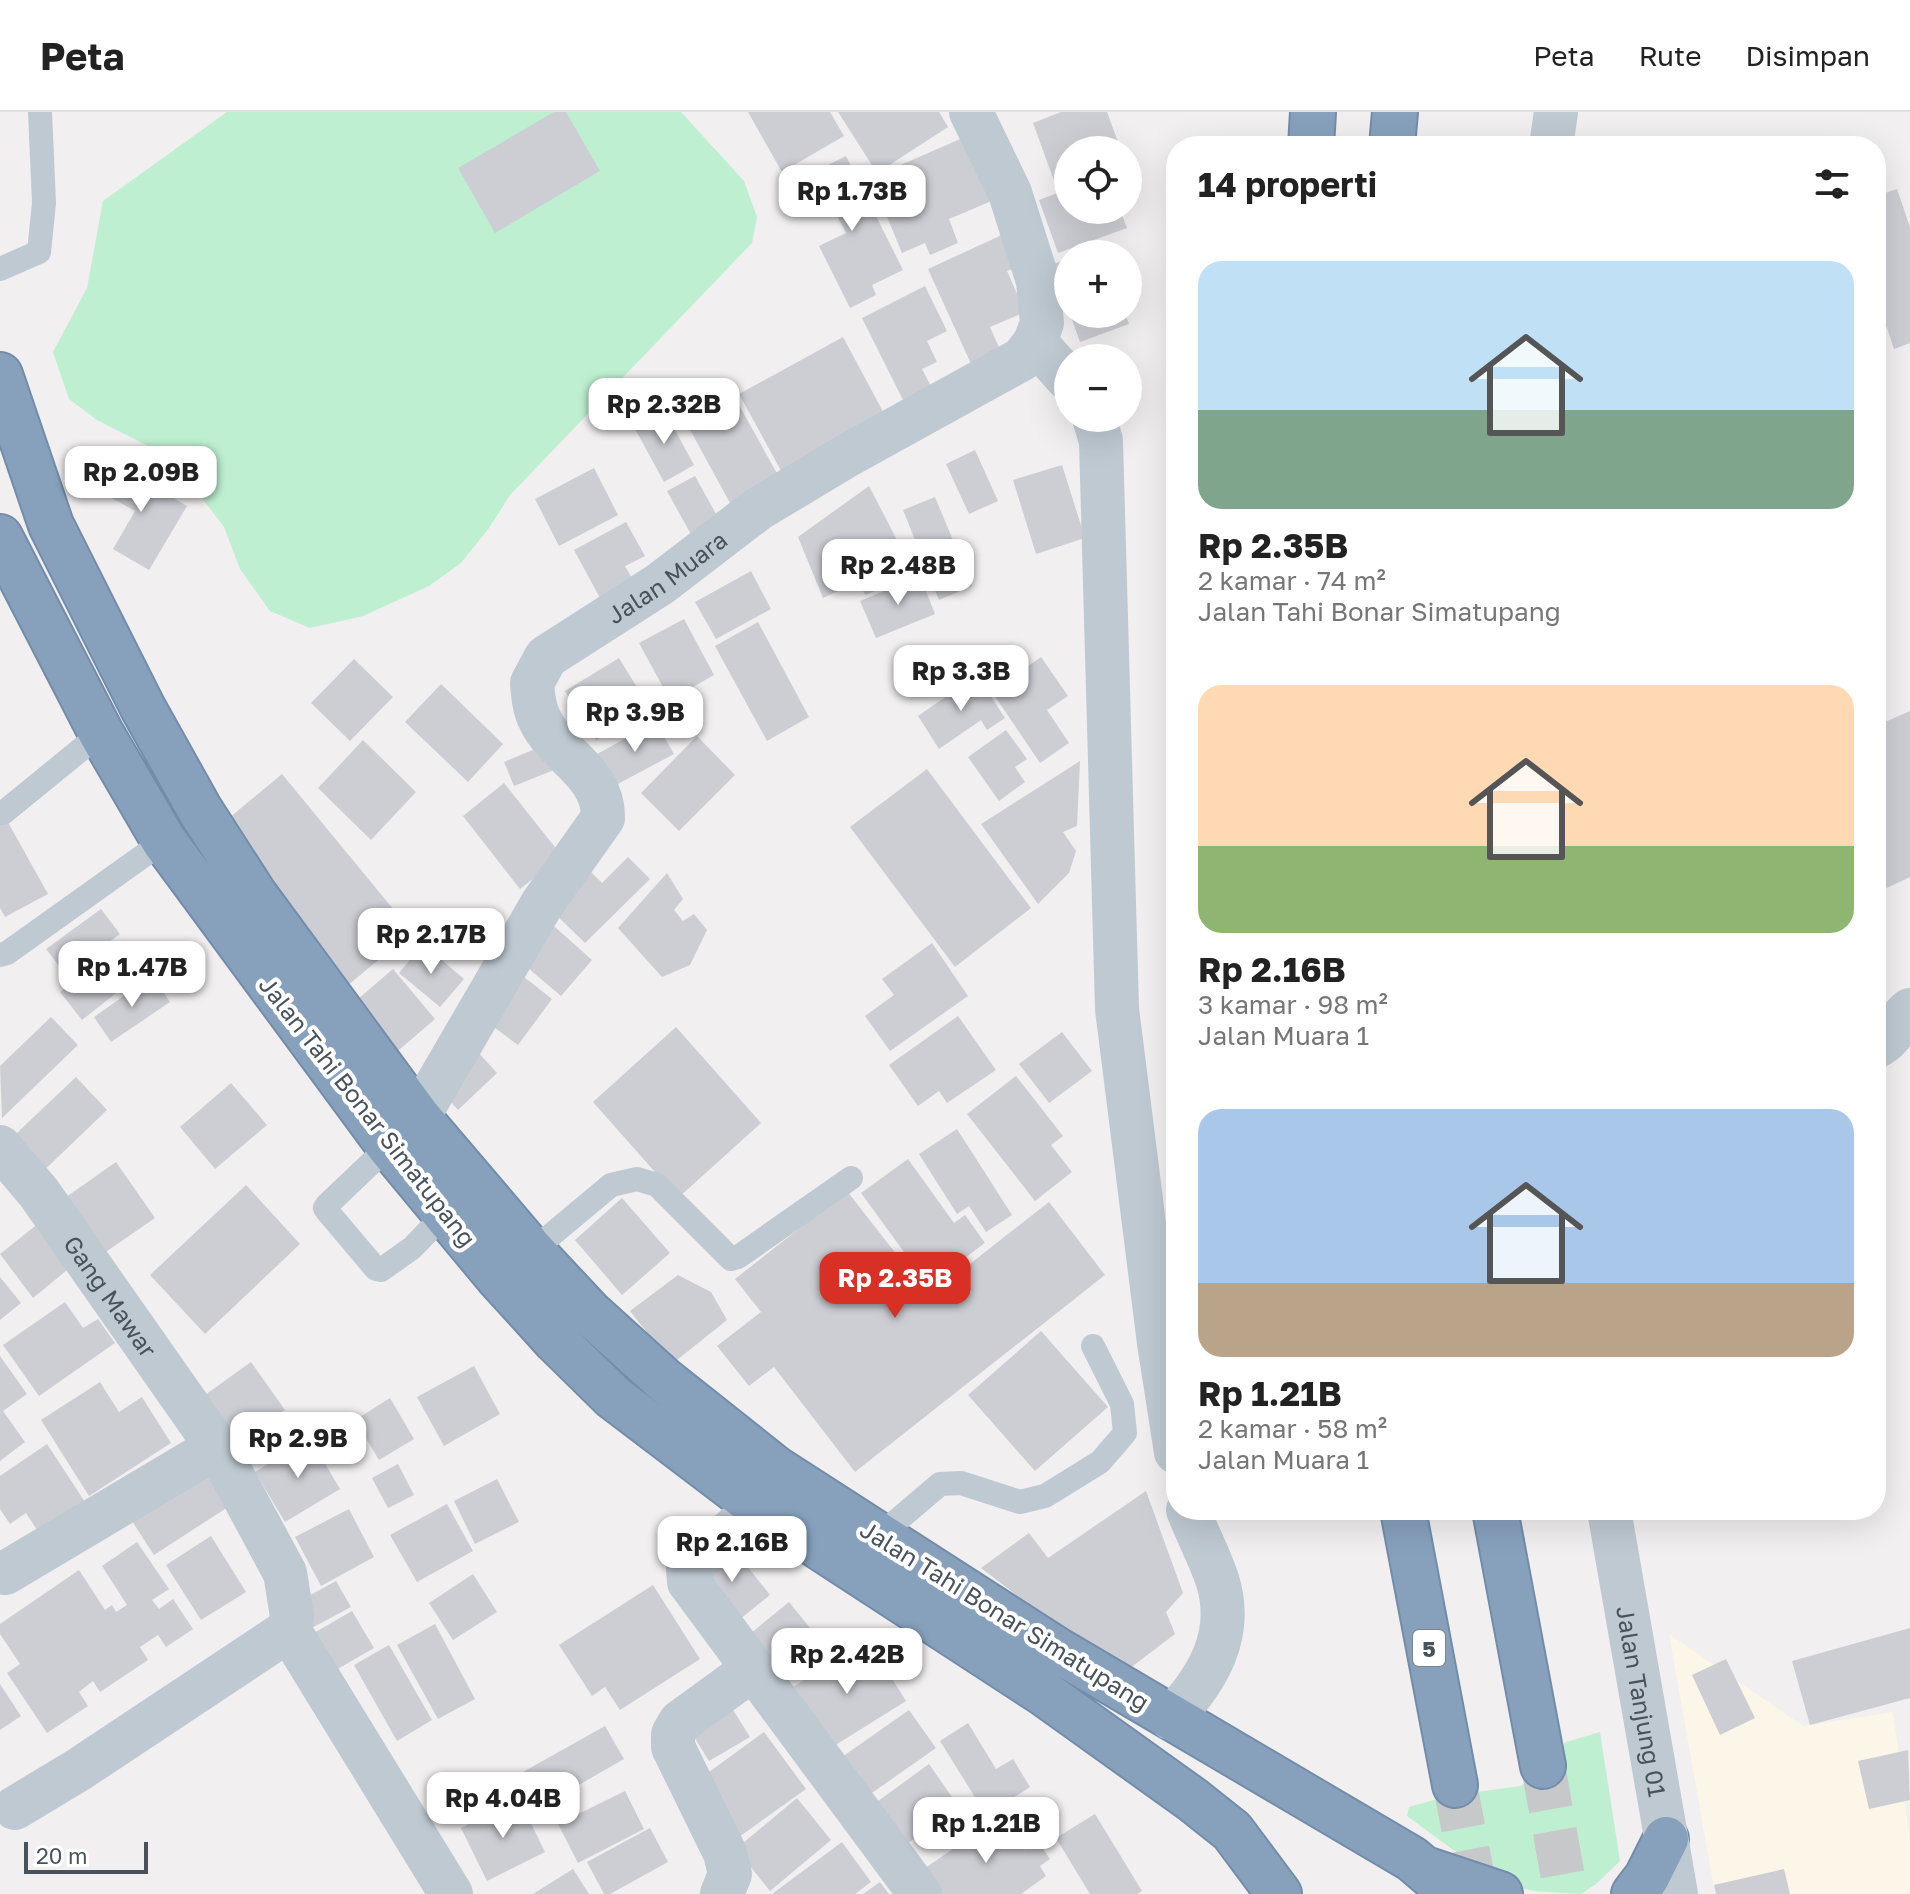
<!DOCTYPE html>
<html lang="id">
<meta charset="utf-8">
<style>
:root{--surface:#fff;--page:#f2f2f2;--text:#222;--muted:#767676;--line:#e0e0e0;--accent:#d93025}
body{margin:0;font-family:"Golos Text",sans-serif;background:var(--page);color:var(--text);height:100vh;display:flex;flex-direction:column;font-size:30px;white-space:nowrap}
*{box-sizing:border-box;margin:0}
p{font-size:26px;color:var(--muted)}
.icon{flex:none;width:44px;height:44px;fill:none;stroke:currentColor;stroke-width:2;stroke-linecap:round;stroke-linejoin:round}
.map{position:relative;flex:1;overflow:hidden}
.panel{position:absolute;left:1166px;top:24px;width:720px;height:1384px;display:flex;flex-direction:column;background:var(--surface);border-radius:32px;box-shadow:0 8px 32px #0002}
.panel>*{flex:none}
.buttons{position:absolute;left:1054px;top:24px;display:grid;gap:16px}
.buttons a{display:grid;place-items:center;width:88px;height:88px;border-radius:50%;background:var(--surface);box-shadow:0 8px 32px #0002;font-size:40px}
.scale{position:absolute;left:24px;bottom:20px;width:124px;box-sizing:border-box;padding-left:8px;border:4px solid #47525c;border-top:0;font-size:22px;line-height:28px;white-space:nowrap;color:#47525c;-webkit-text-stroke:6px #fff;paint-order:stroke}
.price{position:absolute;translate:-50% -68px;padding:0 18px;border-radius:16px;background:#fff;color:#222;font-size:26px;line-height:52px;filter:drop-shadow(0 2px 4px #0008)}
.price::after{content:'';position:absolute;left:50%;top:48px;width:24px;height:18px;margin-left:-12px;background:inherit;clip-path:polygon(0 0,100% 0,50% 100%)}
.price.active{background:var(--accent);color:#fff}
ul{padding:0;list-style:none}
li{display:grid;align-content:center;gap:16px;height:424px;padding:0 32px}
li span{display:grid;place-items:center;height:248px;border-radius:24px;color:#555}
li>.icon{margin-inline-start:auto}
span .icon{width:144px;height:144px;fill:#fffc;stroke-width:1}
li b{font-size:34px}
h2{display:flex;justify-content:space-between;align-items:center;height:96px;padding:0 32px;font-size:34px}
header{display:flex;align-items:center;gap:48px;box-sizing:border-box;height:112px;padding:0 40px;background:var(--surface);border-bottom:2px solid var(--line)}
header strong{font-size:38px}
nav{display:flex;gap:44px;margin-inline-start:auto;font-size:28px}
.map>svg:first-child{display:block}
.commercial{fill:#fcf6e8}
.green{fill:#beefd1}
.building{fill:#ccced4}
.lines{fill:none;stroke-linecap:round;stroke-linejoin:round}
.highway-tunnel{stroke:#c6c8ca;stroke-width:44;stroke-dasharray:44 22;stroke-linecap:butt}
.highway-casing{stroke:#728ca9;stroke-width:48}
.lane{stroke:#bfc9d1;stroke-width:24}
.street{stroke:#bfc9d1;stroke-width:44}
.highway{stroke:#87a1bd;stroke-width:44}
.labels{text-anchor:middle;dominant-baseline:central;stroke-width:8;stroke-linejoin:round;paint-order:stroke}
.shield{fill:#fff;stroke:#7e868d;stroke-width:2}
.shield-label{font-size:22px;font-weight:bold;fill:#47525c}
.street-label{font-size:24px;fill:#47525c;stroke:#fff}
</style>
<header>
<strong>Peta</strong>
<nav><a>Peta</a><a>Rute</a><a>Disimpan</a></nav>
</header>
<div class="map">
<svg width="1910" height="1782" viewBox="0 0 1910 1782">
<rect width="100%" height="100%" fill="#f1efef"/>
<path class="commercial" d="M1669 1522 1803 1614 1893 1600 1910 1729V1782H1715Z"/>
<path class="green" d="M227 0H681L744 69 757 105 752 131 510 383 489 416 461 451 429 474 363 504 310 516 270 499 240 457 224 415 189 369 146 333 97 308 69 287 53 240 87 176 103 89Z
M1600 1620 1620 1749 1596 1772 1581 1782 1534 1779 1510 1773 1460 1743 1407 1704 1409 1695 1448 1684 1521 1674 1566 1630Z"/>
<path class="building" d="M554 0H566L600 59 495 121 458 56Z
M748 0H830L844 24 782 60Z
M838 0H939L948 15 877 61Z
M1061 0H1107L1121 38H1068V70L1056 74 1033 11Z
M967 24 994 88 949 107 958 131 930 143 925 131 902 141 871 66Z
M846 44 903 158 872 173 876 183 850 196 819 134 846 121 827 85 810 94 798 68Z
M1068 77V98H1120L1127 116 1058 141 1039 88Z
M1897 77 1910 115V231L1894 237 1876 184V84Z
M1004 122 1019 155 1007 159 1025 200 990 215 1001 240 972 254 928 157Z
M1068 147V195L1053 152Z
M925 174 947 219 927 229 937 250 922 257 933 278 905 292 862 206Z
M1070 202H1125L1129 212 1080 230Z
M843 225 887 307 784 364 739 282Z
M724 266 779 365 730 391 676 292Z
M664 298 694 353 664 370 634 315Z
M975 338 998 389 969 402 946 352Z
M108 348 187 394 149 458 113 437 135 399 92 375Z
M1062 353 1085 426 1036 442 1013 368Z
M594 356 618 403 559 434 535 387Z
M695 364 721 411 693 426 667 379Z
M869 374 898 430 844 457 849 474 823 486 798 425Z
M935 385 972 474 939 488 903 398Z
M626 410 645 444 625 454 633 468 600 486 574 438Z
M907 434 918 461 865 483 854 456Z
M751 459 771 497 716 527 695 490Z
M920 464 935 502 876 526 860 489Z
M684 507 714 563 670 588 639 531Z
M758 510 809 605 767 629 715 534Z
M1041 545 1068 584 1047 598 1069 631 1040 651 992 580Z
M619 546 649 595 596 628 565 579Z
M354 547 393 585 350 629 311 591Z
M977 563 1005 606 987 618 981 608 939 637 918 604Z
M441 572 503 632 468 670 405 610Z
M1910 599V765L1876 781V614Z
M656 610 674 642 614 674 597 642Z
M1006 618 1027 647 1015 655 1025 670 999 689 968 645Z
M697 624 735 663 679 719 641 681Z
M363 628 416 680 371 728 318 676Z
M554 629 564 654 514 674 504 650Z
M1080 649 1077 714 1063 720 1076 739 1069 761 1038 792 981 712Z
M927 657 1031 796 955 855 850 715Z
M282 662 412 820 347 874 217 716Z
M504 671 562 744 520 777 463 704Z
M0 696 48 782 5 805 0 796Z
M628 745 650 767 585 831 547 794 586 755 602 771Z
M667 761 683 787 674 798 683 809 694 802 707 818 690 853 662 865 618 816Z
M101 797 120 822 65 862 46 837Z
M547 808 592 848 561 884 515 845Z
M932 831 968 884 890 939 865 904 894 883 882 867Z
M423 832 464 867 440 895 399 861Z
M117 835 139 863 82 908 60 880Z
M393 857 435 907 386 949 344 899Z
M519 861 552 887 518 933 484 908Z
M152 864 170 890 111 930 94 905Z
M958 904 996 958 947 991 939 979 918 994 889 953Z
M51 905 78 933 2 1006 0 954Z
M676 915 761 1011 678 1086 593 990Z
M1062 920 1092 959 1049 991 1019 952Z
M478 940 497 961 458 998 439 977Z
M1016 964 1063 1024 1051 1033 1072 1060 1035 1089 967 1002Z
M76 965 107 998 34 1068 2 1035Z
M231 971 267 1013 215 1057 180 1015Z
M957 1017 1012 1103 986 1120 969 1094 957 1102 919 1042Z
M908 1047 954 1111 965 1103 985 1131 928 1173 861 1081Z
M116 1050 155 1106 97 1146 59 1090Z
M246 1073 300 1132 205 1222 150 1163Z
M847 1079 929 1184 1049 1090 1105 1163 855 1360 774 1255 749 1274 717 1234 761 1200 735 1167Z
M622 1086 670 1141 622 1183 575 1128Z
M39 1111 72 1154 33 1186 0 1142Z
M678 1163 711 1180 727 1208 672 1252 630 1199Z
M0 1165 21 1191 0 1208Z
M65 1190 83 1216 98 1207 115 1231 39 1284 3 1233Z
M1041 1219 1108 1295 1035 1359 968 1283Z
M0 1244 27 1282 3 1299 25 1330 0 1349Z
M251 1250 285 1298 238 1331 205 1283Z
M474 1254 500 1302 444 1334 417 1285Z
M100 1270 119 1300 142 1285 171 1331 89 1384 41 1308Z
M390 1286 414 1327 379 1348 355 1308Z
M310 1326 340 1377 285 1410 255 1360Z
M47 1332 85 1390 39 1421 26 1401 10 1412 0 1397V1364Z
M398 1352 414 1383 388 1396 372 1366Z
M202 1355 228 1395 154 1443 128 1403Z
M497 1367 519 1410 475 1432 454 1389Z
M1146 1379 1183 1481 1166 1500 1175 1522 1121 1563 981 1456 1029 1421 1048 1446Z
M447 1392 473 1439 417 1470 390 1423Z
M349 1397 374 1445 321 1474 295 1425Z
M211 1424 246 1480 201 1508 166 1453Z
M137 1430 169 1477 152 1488 159 1497 173 1487 193 1517 166 1535 158 1523 140 1535 148 1548 100 1580 93 1569 79 1580 88 1594 47 1621 7 1561 20 1552 0 1522V1512L79 1458 105 1498 112 1493 116 1500 127 1493 102 1454Z
M729 1431 770 1483 734 1512 693 1460Z
M473 1462 497 1500 453 1528 429 1491Z
M336 1469 351 1495 308 1518 294 1492Z
M653 1473 700 1547 620 1598 605 1575 592 1584 559 1533Z
M789 1490 820 1528 777 1564 745 1526Z
M352 1499 374 1536 322 1566 300 1529Z
M435 1512 475 1587 438 1607 397 1533Z
M1910 1516V1586L1810 1613 1792 1549Z
M868 1528 906 1589 826 1639 788 1578Z
M389 1533 432 1608 397 1629 354 1553Z
M1726 1547 1755 1606 1720 1623 1692 1563Z
M0 1572 21 1604 0 1618Z
M728 1590 750 1625 709 1649 688 1615Z
M909 1598 936 1636 859 1690 832 1652Z
M968 1611 996 1657 1013 1647 1030 1675 986 1703 940 1629Z
M605 1614 624 1647 542 1694 523 1660Z
M764 1620 806 1677 739 1725 698 1668Z
M1908 1638 1910 1688 1869 1697 1858 1649Z
M929 1652 959 1695 893 1742 863 1700Z
M625 1679 644 1717 578 1751 558 1712Z
M797 1686 831 1728 770 1779 736 1737Z
M519 1687 545 1740 487 1769 461 1716Z
M1095 1702 1142 1779 1137 1782H1090L1056 1726Z
M1001 1704 1025 1738 1037 1728 1050 1747 1040 1754 1046 1764 1021 1782H928L915 1763Z
M650 1716 668 1750 610 1782H604L587 1750Z
M842 1730 871 1770 855 1782H772Z
M573 1757 589 1782H533Z
M1784 1757 1790 1782H1716L1714 1773Z
M880 1770 889 1782H863Z"/>
<g class="lines">
<path class="highway-tunnel" d="M1543 1654 1566 1782
M1455 1673 1476 1782"/>
<g class="highway-casing">
<path id="highway" d="M1311 34 1313 0
M1392 34 1395 0
M0 263 51 413 143 596 200 698 254 782 418 1005 532 1139 589 1200 664 1268 776 1357 1057 1538 1412 1747 1453 1782
M0 425 101 621 164 729 389 1034 497 1164 556 1229 613 1285 758 1395 1045 1582 1193 1688 1232 1719 1279 1782
M1403 1398 1455 1673
M1495 1398 1543 1654
M1428 1758 1500 1782
M1634 1782 1647 1765 1666 1727"/>
</g>
<path class="lane" d="M0 157 39 140 44 91 40 0
M3 701 101 621
M0 843 7 841 164 729
M389 1034 327 1093 325 1096 327 1099 376 1157 381 1158 412 1136 445 1102
M532 1139 611 1073 637 1067 657 1073 731 1147 738 1145 851 1066
M879 1424 940 1372 961 1371 1020 1390 1045 1384 1100 1350 1125 1321 1122 1292 1093 1234"/>
<g class="street">
<path d="M1551 34 1556 0"/>
<path d="M1035 230 1068 267"/>
<path d="M1094 306 1101 329 1117 897 1159 1231 1176 1340"/>
<path d="M1876 935C1898 923 1893 911 1910 898"/>
<path id="s1" d="M418 1005 542 792 603 706C604 660 557 644 540 608 534 597 533 583 532 571L546 545 660 472 758 397 848 343 1022 247 1035 230 1042 211 1038 169 1010 81 971 0"/>
<path id="s2" d="M0 1035 39 1081 217 1335 5 1461"/>
<path d="M217 1335 285 1461 292 1504 289 1518"/>
<path d="M758 1395 688 1457 689 1470 920 1782"/>
<path id="s3" d="M1609 1398 1676 1782"/>
<path d="M289 1518 451 1782"/>
<path d="M1171 1606C1208 1567 1235 1522 1217 1467 1209 1444 1197 1421 1188 1398"/>
<path d="M15 1696 78 1658 289 1518"/>
<path d="M722 1782 730 1762 725 1741 673 1635V1622L680 1610 753 1557"/>
</g>
<use href="#highway" class="highway"/>
</g>
<g class="labels">
<rect class="shield" x="1413" y="1518" width="32" height="36" rx="6"/>
<g class="shield-label">
<text x="1429" y="1536">5</text>
</g>
<g class="street-label">
<text stroke="none"><textPath href="#s1" startOffset="684">Jalan Muara</textPath></text>
<text transform="translate(368 999) rotate(52)">Jalan Tahi Bonar Simatupang</text>
<text stroke="none"><textPath href="#s2" startOffset="186">Gang Mawar</textPath></text>
<text transform="translate(1005 1503) rotate(32)">Jalan Tahi Bonar Simatupang</text>
<text stroke="none"><textPath href="#s3" startOffset="194">Jalan Tanjung 01</textPath></text>
</g>
</g>
</svg>
<div class="buttons">
<a><svg class="icon" aria-label="locate" viewBox="0 0 24 24"><circle cx="12" cy="12" r="6"/><path d="M12 2v4M12 18v4M2 12h4M18 12h4"/></svg></a>
<a>+</a>
<a>−</a>
</div>
<div class="scale">20 m</div>
<b class="price" style="left:852px;top:121px">Rp 1.73B</b>
<b class="price" style="left:664px;top:334px">Rp 2.32B</b>
<b class="price" style="left:141px;top:402px">Rp 2.09B</b>
<b class="price" style="left:898px;top:495px">Rp 2.48B</b>
<b class="price" style="left:961px;top:601px">Rp 3.3B</b>
<b class="price" style="left:635px;top:642px">Rp 3.9B</b>
<b class="price" style="left:431px;top:864px">Rp 2.17B</b>
<b class="price" style="left:132px;top:897px">Rp 1.47B</b>
<b class="price active" style="left:895px;top:1208px">Rp 2.35B</b>
<b class="price" style="left:298px;top:1368px">Rp 2.9B</b>
<b class="price" style="left:732px;top:1472px">Rp 2.16B</b>
<b class="price" style="left:847px;top:1584px">Rp 2.42B</b>
<b class="price" style="left:503px;top:1728px">Rp 4.04B</b>
<b class="price" style="left:986px;top:1753px">Rp 1.21B</b>
<section class="panel">
<h2>14 properti<svg class="icon" aria-label="filters" viewBox="0 0 24 24"><path d="M4 7h16M4 17h16"/><circle cx="9" cy="7" r="2"/><circle cx="15" cy="17" r="2"/></svg></h2>
<ul>
<li><span style="background:linear-gradient(#bfe0f5 60%,#7fa58c 0)"><svg class="icon" aria-label="home" viewBox="0 0 24 24"><path d="M3 11l9-7 9 7M6 9v11h12V9"/></svg></span><div><b>Rp 2.35B</b><p>2 kamar · 74 m²</p><p>Jalan Tahi Bonar Simatupang</p></div></li>
<li><span style="background:linear-gradient(#ffd9b3 65%,#8fb573 0)"><svg class="icon" aria-label="home" viewBox="0 0 24 24"><path d="M3 11l9-7 9 7M6 9v11h12V9"/></svg></span><div><b>Rp 2.16B</b><p>3 kamar · 98 m²</p><p>Jalan Muara 1</p></div></li>
<li><span style="background:linear-gradient(#a9c7e8 70%,#b9a48a 0)"><svg class="icon" aria-label="home" viewBox="0 0 24 24"><path d="M3 11l9-7 9 7M6 9v11h12V9"/></svg></span><div><b>Rp 1.21B</b><p>2 kamar · 58 m²</p><p>Jalan Muara 1</p></div></li>
</ul>
</section>
</div>
